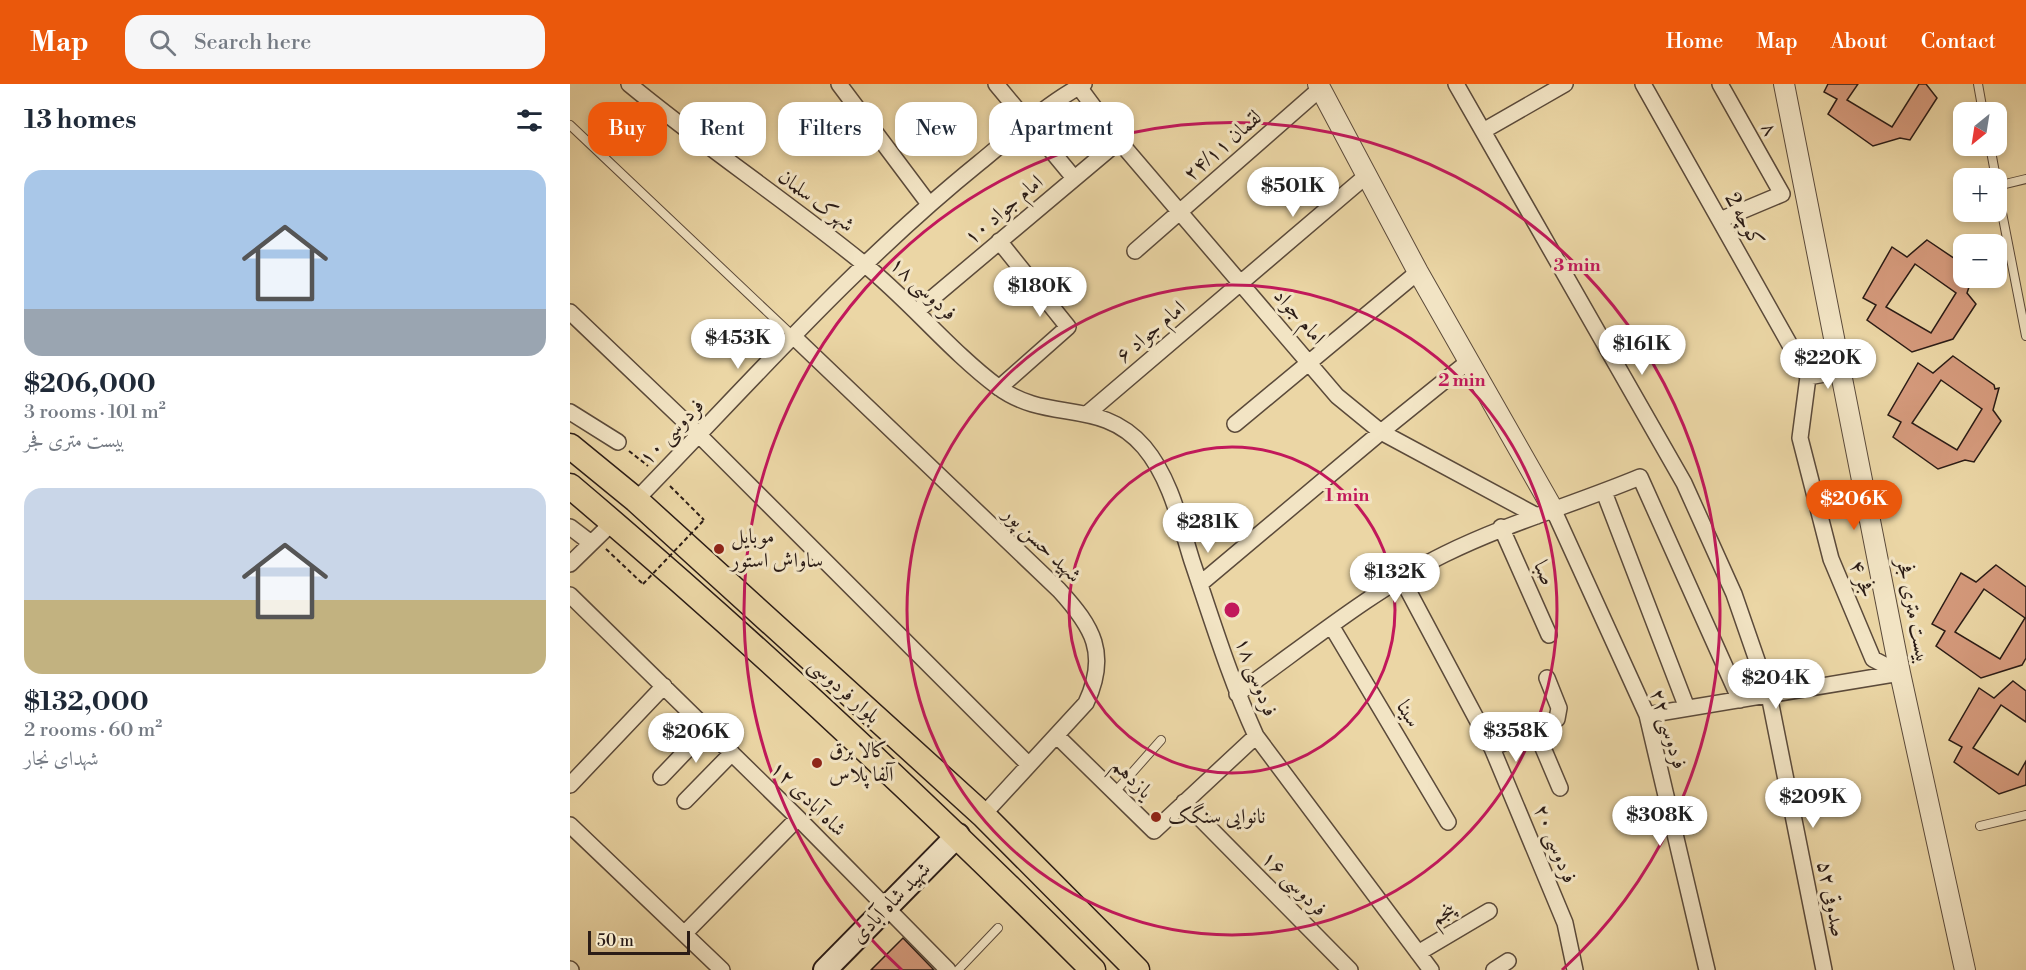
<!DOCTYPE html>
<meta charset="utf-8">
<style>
:root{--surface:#fff;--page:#f6f6f7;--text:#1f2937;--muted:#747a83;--accent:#ea580c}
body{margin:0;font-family:"Libre Bodoni",Amiri,serif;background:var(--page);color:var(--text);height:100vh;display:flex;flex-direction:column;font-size:22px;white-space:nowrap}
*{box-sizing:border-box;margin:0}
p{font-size:20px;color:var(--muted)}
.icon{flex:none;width:33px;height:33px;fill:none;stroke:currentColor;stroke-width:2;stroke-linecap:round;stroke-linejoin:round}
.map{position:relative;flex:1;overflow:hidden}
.drawer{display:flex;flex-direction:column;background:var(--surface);width:570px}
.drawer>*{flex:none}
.top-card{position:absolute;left:18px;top:18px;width:570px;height:54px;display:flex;gap:12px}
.needle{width:39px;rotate:210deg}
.buttons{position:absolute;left:1383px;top:18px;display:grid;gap:12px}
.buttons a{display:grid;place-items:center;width:54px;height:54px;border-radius:12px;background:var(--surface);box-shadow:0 3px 9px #0003;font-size:30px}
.scale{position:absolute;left:18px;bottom:15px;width:102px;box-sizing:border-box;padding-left:6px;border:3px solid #2b1c16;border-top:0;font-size:16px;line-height:21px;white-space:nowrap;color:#2b1c16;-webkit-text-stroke:4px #f2e4c4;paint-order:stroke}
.price{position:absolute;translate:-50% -51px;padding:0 14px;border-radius:21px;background:#fff;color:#222;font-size:20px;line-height:39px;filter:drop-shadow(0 2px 3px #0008)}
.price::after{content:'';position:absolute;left:50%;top:36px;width:18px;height:14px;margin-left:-9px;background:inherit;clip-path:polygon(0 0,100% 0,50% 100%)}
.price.active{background:var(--accent);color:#fff}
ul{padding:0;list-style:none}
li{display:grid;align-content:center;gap:12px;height:318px;padding:0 24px}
li span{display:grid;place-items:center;height:186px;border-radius:18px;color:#555}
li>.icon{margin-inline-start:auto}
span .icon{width:108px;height:108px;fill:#fffc;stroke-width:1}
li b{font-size:26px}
h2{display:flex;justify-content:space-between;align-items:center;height:72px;padding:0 24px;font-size:26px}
.tag{padding:0 21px;border-radius:18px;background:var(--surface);box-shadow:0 3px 9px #0003;font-size:21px;line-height:54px}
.tag.active{background:var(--accent);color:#fff}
header{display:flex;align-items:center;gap:36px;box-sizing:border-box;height:84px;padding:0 30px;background:var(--accent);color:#fff}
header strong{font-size:28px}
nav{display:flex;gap:33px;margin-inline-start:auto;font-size:21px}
.search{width:420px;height:54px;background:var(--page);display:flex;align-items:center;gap:15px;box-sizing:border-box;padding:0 21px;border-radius:18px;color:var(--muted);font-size:22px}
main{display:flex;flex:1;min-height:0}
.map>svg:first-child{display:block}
.building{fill:#d59a7c;stroke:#2b1c16;stroke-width:1.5;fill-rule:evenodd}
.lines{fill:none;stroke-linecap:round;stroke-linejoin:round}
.service-casing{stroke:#5b4a3a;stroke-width:10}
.minor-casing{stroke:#5b4a3a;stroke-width:18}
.tertiary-casing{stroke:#5b4a3a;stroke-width:22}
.secondary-casing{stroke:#2b1c16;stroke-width:26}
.primary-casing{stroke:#2b1c16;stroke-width:27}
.path{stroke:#2b1c16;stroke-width:2;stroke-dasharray:4.5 3;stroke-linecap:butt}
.service{stroke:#f2e4c4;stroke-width:8}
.minor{stroke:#f2e4c4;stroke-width:15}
.tertiary{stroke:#f2e4c4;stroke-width:20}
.secondary{stroke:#f2e4c4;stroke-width:22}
.primary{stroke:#ebd6a5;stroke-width:24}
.path-bridge{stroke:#2b1c16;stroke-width:2;stroke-dasharray:4.5 3;stroke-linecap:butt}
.ring{fill:none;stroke:#c2185b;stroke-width:3}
.poi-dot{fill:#8f2418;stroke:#f2e4c4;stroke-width:2}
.labels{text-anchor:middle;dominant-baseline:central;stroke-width:6;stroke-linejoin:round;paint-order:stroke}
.street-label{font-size:21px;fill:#2b1c16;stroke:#f2e4c4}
.poi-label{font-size:21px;fill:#2b1c16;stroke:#f2e4c4;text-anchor:start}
.centre{fill:#c2185b;stroke:#f2e4c4;stroke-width:3}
.ring-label{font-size:18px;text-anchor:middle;font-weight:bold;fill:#c2185b;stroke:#f2e4c4;stroke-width:6;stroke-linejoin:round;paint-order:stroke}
</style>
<header>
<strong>Map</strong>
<div class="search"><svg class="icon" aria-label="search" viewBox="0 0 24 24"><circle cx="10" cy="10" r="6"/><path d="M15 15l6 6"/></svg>Search here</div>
<nav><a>Home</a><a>Map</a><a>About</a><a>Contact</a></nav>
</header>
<main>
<section class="drawer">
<h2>13 homes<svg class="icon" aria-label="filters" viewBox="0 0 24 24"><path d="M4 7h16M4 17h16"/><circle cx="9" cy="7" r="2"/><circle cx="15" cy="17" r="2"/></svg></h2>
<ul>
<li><span style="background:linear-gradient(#a9c7e8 75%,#9aa5b1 0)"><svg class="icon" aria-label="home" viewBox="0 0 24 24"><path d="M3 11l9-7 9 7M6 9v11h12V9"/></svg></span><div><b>$206,000</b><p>3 rooms · 101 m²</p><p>بیست متری فجر</p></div></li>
<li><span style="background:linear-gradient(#c9d6e8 60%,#c2b280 0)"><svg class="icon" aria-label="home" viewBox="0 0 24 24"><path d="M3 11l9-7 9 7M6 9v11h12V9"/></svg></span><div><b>$132,000</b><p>2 rooms · 60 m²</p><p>شهدای نجار</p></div></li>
</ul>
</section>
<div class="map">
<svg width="1456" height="886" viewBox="0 0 1456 886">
<rect width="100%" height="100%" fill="#ebd6a5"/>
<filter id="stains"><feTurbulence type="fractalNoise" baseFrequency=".00333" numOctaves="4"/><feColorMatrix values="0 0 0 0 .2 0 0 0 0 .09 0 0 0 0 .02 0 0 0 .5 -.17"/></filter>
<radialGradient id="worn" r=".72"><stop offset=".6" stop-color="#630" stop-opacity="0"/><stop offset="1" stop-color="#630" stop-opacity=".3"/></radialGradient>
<path class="building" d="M1258 0H1288L1277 16 1322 43 1349 0H1356L1367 14 1340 56 1330 54 1303 62 1258 30 1267 15 1254 8Z
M1357 156 1394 181V194H1402L1397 209 1406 220 1383 255 1342 268 1297 236 1306 221 1293 214 1322 163 1337 173ZM1345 180 1386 209 1361 249 1316 223Z
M1383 272 1424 301 1425 305 1429 304 1423 326 1431 337 1404 378 1395 376 1368 385 1323 353 1331 338 1318 331 1348 279 1363 289ZM1371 296 1412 325 1387 366 1342 339Z
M1426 481 1456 503V574L1452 581 1411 594 1366 562 1375 547 1362 540 1391 489 1406 498ZM1414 505 1455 534 1430 575 1385 548Z
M1443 597 1456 607V638L1431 621 1403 664 1448 691 1456 677V701L1429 710 1384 678 1392 663 1379 656 1409 604 1424 614Z
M333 854 364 886H301Z"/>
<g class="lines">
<g class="service-casing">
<path id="service" d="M1408 0 1413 28
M0 41 223 252
M1420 62 1426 94
M1426 98 1456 252
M1427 102 1456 95
M545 708 591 656
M1410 742 1456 731
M388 886 428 844"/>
</g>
<g class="minor-casing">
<path id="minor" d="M59 0C135 63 218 118 294 180 341 218 380 267 428 303 478 340 531 313 574 363 601 395 610 439 622 477 642 536 660 595 686 652L861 886
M269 0 359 120
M426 0 504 94
M886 0 1114 399 1164 510 1199 611 1254 886
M1073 0 1238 293
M1150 0 1212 110 1150 136
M509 3 549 57 767 312 811 348 967 432
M913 47 995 0
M565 167 751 4
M347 227 549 57
M0 228 129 351 459 681
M223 252 489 506C523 543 539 570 516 619L413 731
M1238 293 1230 354 1261 475 1303 575 1330 589
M1238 293 1272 287
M429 304 498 243 429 157
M0 328 48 358
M518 329 796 92
M665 340 848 188
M1034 408 1117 624
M66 416C178 301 284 180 409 79 442 52 476 20 514 0
M984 427 1077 631 1137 886
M0 443 21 459
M931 443 979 551
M0 480 43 438
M832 495 922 664 995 839 1005 886
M630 500 811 348 899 277
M0 511 228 734 378 886
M762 543 878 738
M667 610C732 564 804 505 875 470 938 439 1005 420 1070 393L1170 616
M1077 631 1330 589
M965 645 990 704
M487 652 584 747 686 652
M922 664 987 635 989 624 977 594
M91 693 137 645
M0 701 94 602
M115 717 162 669
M614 718 780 886
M0 741 152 886
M115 849 228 734
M848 869 919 827
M0 885 1 886
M924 886 938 877"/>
</g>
<g class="tertiary-casing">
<path id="tertiary" d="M748 0 848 188 984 427
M1214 0 1330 589 1395 886"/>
</g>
<g class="secondary-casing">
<path id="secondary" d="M255 886 388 751"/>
</g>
<g class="primary-casing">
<path id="primary" d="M0 362 66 416 413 731 567 886
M0 402C182 556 355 718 523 886"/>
</g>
<path class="path" d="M59 367 78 382
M100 402 134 436
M36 465 73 500"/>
<use href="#service" class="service"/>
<use href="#minor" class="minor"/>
<use href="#tertiary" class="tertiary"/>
<use href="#secondary" class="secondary"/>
<use href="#primary" class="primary"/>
<path class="path-bridge" d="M73 500 134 436"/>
</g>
<g class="ring">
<circle cx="662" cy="526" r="163"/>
<circle cx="662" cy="526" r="325"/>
<path d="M332 886A488 488 0 1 1 992 886"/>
</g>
<g class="poi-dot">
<circle cx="149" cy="465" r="6"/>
<circle cx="247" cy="679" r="6"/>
<circle cx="586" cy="733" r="6"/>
</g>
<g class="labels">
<g class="street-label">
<text transform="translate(1199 45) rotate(60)">۸</text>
<text transform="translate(653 62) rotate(-41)">لقمان ۲۴/۱۱</text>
<text transform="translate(246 117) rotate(37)">شهرک سلمان</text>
<text transform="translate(434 126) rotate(-40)">امام جواد ۱۰</text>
<text transform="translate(1174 136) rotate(61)">کوچه 2</text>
<text transform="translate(353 205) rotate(43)">فردوسی ۱۸</text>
<text transform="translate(729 233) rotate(49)">امام جواد</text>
<text transform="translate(581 248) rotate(-40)">امام جواد ۶</text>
<text transform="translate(102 348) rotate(-46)">فردوسی ۱۰</text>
<text transform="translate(472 461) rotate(44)">شهید حسن پور</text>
<text transform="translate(974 489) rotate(66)">صبا</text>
<text transform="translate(1292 495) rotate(68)">فجر ۴</text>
<text transform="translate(1343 527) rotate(79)">بیست متری فجر</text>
<text transform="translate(686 593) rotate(69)">فردوسی ۱۸</text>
<text transform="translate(274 607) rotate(42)">بلوار فردوسی</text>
<text transform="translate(838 630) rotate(59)">سینا</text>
<text transform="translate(1098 645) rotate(73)">فردوسی ۲۲</text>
<text transform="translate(562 695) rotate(45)">یازدهم</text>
<text transform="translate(238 715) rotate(45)">شاه آبادی ۱۲</text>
<text transform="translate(985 760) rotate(68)">فردوسی ۲۰</text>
<text transform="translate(724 800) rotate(45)">فردوسی ۱۶</text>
<text transform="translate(1261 815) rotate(79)">صدوقی ۵۲</text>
<text transform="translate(321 819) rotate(-46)">شهید شاه آبادی</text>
<text transform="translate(873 830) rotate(-30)">پنجم</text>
</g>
<g class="poi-label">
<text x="161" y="453">موبایل<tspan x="161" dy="24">ساواش استور</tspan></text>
<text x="259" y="667">کالا برق<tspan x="259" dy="24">آلفا پلاس</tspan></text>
<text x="598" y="733">نانوایی سنگک</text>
</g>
</g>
<circle cx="662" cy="526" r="9" class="centre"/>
<g class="ring-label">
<text x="1007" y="187">3 min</text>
<text x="892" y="302">2 min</text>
<text x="777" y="417">1 min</text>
</g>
<rect width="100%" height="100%" filter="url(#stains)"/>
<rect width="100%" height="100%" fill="url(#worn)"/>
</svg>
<div class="buttons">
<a><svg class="needle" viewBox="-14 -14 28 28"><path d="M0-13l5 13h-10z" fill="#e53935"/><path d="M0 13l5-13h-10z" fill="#747a83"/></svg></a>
<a>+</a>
<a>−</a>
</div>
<div class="scale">50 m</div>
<b class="price" style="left:723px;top:134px">$501K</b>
<b class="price" style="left:470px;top:234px">$180K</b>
<b class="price" style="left:168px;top:286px">$453K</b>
<b class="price" style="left:1072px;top:292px">$161K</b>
<b class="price" style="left:1258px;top:306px">$220K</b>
<b class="price active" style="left:1284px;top:447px">$206K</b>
<b class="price" style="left:638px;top:470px">$281K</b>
<b class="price" style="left:825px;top:520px">$132K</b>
<b class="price" style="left:1206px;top:626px">$204K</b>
<b class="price" style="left:946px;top:679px">$358K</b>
<b class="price" style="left:126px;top:680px">$206K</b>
<b class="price" style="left:1243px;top:745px">$209K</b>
<b class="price" style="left:1090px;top:763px">$308K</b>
<div class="top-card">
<a class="tag active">Buy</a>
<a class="tag">Rent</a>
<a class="tag">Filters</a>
<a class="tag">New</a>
<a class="tag">Apartment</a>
</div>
</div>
</main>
